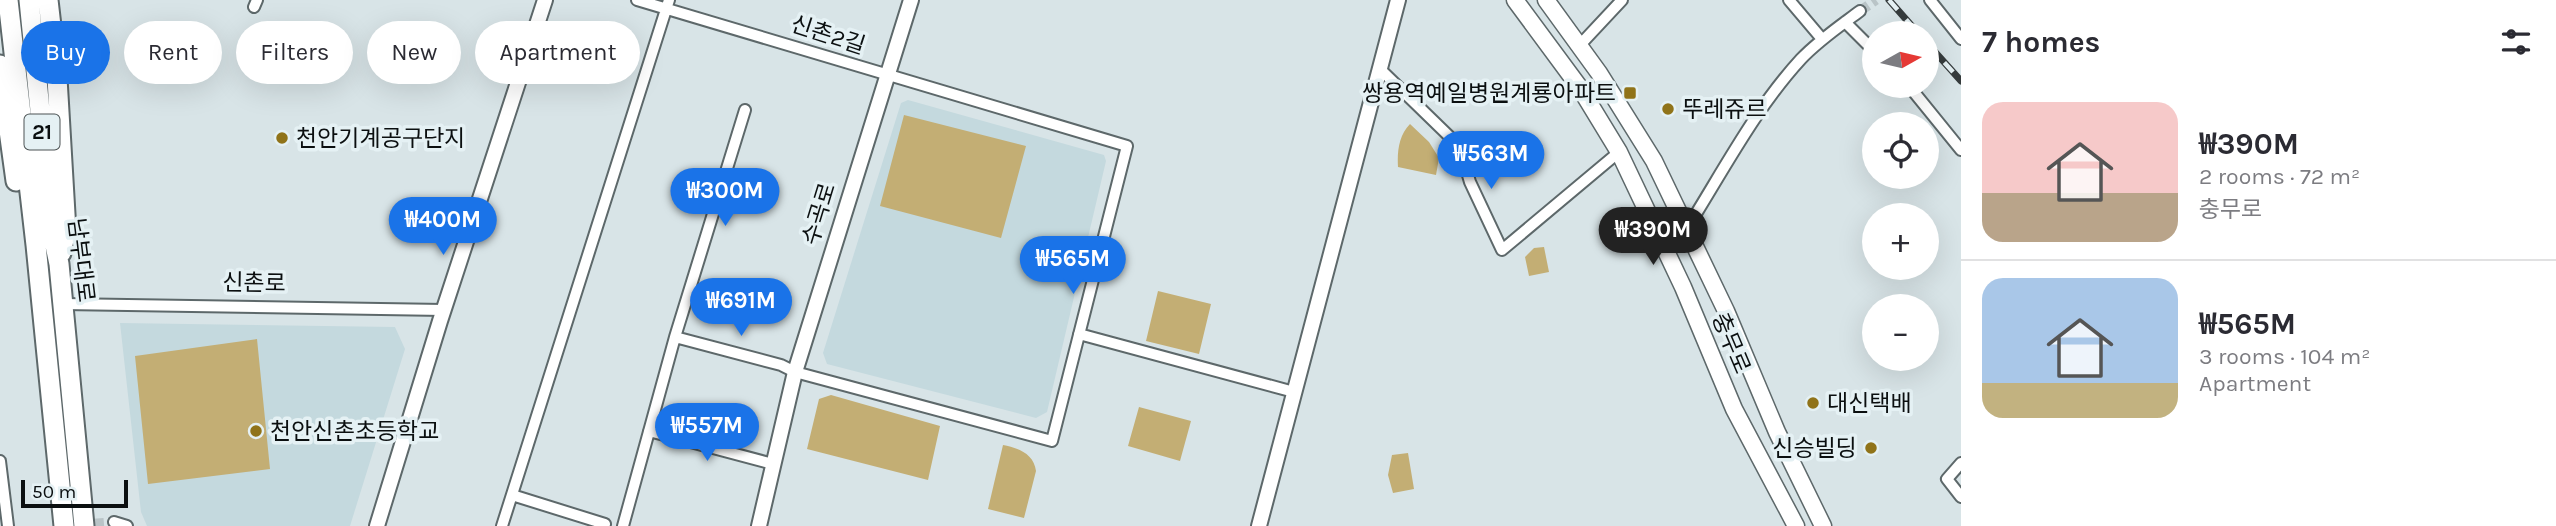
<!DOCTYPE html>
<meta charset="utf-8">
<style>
:root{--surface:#fff;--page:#f2f2f3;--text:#2b2b33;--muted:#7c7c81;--line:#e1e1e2;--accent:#1a73e8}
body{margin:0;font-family:Karla,"Noto Sans KR",sans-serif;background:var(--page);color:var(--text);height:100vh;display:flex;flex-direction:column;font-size:26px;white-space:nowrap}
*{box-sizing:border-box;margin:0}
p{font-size:23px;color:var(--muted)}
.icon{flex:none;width:38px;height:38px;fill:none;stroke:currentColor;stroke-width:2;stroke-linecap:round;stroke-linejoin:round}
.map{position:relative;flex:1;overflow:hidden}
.drawer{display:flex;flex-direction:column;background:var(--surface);width:595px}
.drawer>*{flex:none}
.guide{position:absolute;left:21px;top:21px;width:665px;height:63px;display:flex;gap:14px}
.needle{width:46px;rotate:82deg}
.buttons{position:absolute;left:1862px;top:21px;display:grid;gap:14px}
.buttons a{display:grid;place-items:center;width:77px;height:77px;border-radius:50%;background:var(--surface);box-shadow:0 7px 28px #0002;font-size:35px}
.scale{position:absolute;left:21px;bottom:18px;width:107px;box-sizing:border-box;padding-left:7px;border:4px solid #0b0f10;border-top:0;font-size:19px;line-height:24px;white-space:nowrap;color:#0b0f10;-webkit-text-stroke:5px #e5f1f4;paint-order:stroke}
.price{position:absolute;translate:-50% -60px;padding:0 16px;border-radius:24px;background:var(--accent);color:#fff;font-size:23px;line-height:46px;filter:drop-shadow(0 2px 4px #0008)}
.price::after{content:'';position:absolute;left:50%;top:42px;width:21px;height:16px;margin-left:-10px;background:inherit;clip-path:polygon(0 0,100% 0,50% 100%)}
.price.active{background:#222;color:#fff}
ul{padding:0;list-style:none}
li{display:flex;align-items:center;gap:21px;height:175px;padding:0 21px}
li+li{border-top:2px solid var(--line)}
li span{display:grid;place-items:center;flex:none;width:196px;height:140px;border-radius:21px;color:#555}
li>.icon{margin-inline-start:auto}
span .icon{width:84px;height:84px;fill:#fffc;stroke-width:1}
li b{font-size:30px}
h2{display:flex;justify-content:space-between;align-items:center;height:84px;padding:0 21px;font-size:30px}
.tag{padding:0 24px;border-radius:32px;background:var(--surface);box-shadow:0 7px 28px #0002;font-size:24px;line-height:63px}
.tag.active{background:var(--accent);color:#fff}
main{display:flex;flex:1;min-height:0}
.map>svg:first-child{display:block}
.built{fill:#c4d9de}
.green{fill:#c3ae74}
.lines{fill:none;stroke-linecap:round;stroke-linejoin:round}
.minor-tunnel{stroke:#b9c4c7;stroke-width:10;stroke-dasharray:10 5;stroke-linecap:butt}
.minor-casing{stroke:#5d686a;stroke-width:14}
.tertiary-casing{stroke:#5d686a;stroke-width:18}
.secondary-casing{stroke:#5d686a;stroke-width:19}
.trunk-casing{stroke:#5d686a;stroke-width:23}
.minor{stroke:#fff;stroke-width:10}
.tertiary{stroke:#fff;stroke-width:14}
.secondary{stroke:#fff;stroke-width:16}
.trunk{stroke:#fff;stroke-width:19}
.rail-casing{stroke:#363c3d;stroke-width:7}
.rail{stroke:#e5f1f4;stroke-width:4.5;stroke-dasharray:13;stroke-linecap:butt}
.poi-dot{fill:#907319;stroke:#e5f1f4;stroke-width:2.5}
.labels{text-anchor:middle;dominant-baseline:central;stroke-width:7;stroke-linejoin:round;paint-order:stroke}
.shield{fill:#e5f1f4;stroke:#4c5354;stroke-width:2}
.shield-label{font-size:21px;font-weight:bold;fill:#0b0f10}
.street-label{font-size:23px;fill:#0b0f10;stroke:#e5f1f4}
.poi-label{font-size:23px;fill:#0b0f10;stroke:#e5f1f4;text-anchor:start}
</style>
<main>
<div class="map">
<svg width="1961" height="526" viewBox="0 0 1961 526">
<rect width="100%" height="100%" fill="#d8e4e7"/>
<path class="built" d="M908 100 1104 155 1106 161 1047 412 1036 418 827 364 823 353 901 103Z
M120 323 395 327 405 349 350 526H147L141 512Z"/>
<path class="green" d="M904 115 1026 146 1001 238 880 206Z
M1410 124 1429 142 1439 158 1436 175 1398 167C1397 151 1399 135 1410 124Z
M1544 247 1549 272 1529 276 1525 257 1534 248Z
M1158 291 1211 304 1199 354 1146 341Z
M257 339 270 469 148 484 135 356Z
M831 395 940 426 928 480 807 449 819 399Z
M1139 407 1191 421 1180 461 1128 446Z
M1003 445C1019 448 1034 454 1036 471L1024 518 988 509Z
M1408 453 1414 489 1393 493 1388 475 1392 455Z"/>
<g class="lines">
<path class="minor-tunnel" d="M1860 11 1876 0
M79 525 114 522"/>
<g class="minor-casing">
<path id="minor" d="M637 0 1127 146 1052 441 795 372 781 365 675 337
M1789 0 1822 39
M1930 0 1961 39
M254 7 257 0
M1845 22 1874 51
M1579 46 1622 0
M1381 70 1452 139 1463 158 1470 182 1502 250 1619 152
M1909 86 1961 150
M1686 230C1722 173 1755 109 1801 59 1819 40 1840 26 1860 11
M63 304 444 310
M1079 334 1294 392
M649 431 773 464
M0 461 8 526
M1961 463 1947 479 1961 497
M512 495 605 524
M114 522 127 526
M502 526 669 0
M623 526 675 337 745 110"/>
</g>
<g class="tertiary-casing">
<path id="tertiary" d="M377 526 440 321 545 0
M759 526 795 372 911 0
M1259 526 1398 0"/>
</g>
<g class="secondary-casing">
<path id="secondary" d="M1515 0 1580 88 1619 152 1683 287 1734 409 1796 526
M1546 0 1599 73 1654 161 1726 311 1777 432 1823 526"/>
</g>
<g class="trunk-casing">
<path id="trunk" d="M8 0 36 245 64 526
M29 0 52 231 59 264 84 526
M48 0 57 78 66 231 61 253
M0 65 16 181"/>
</g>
<use href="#minor" class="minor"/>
<use href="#tertiary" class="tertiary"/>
<use href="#secondary" class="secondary"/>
<use href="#trunk" class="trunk"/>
<g class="rail-casing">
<path id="rail" d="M1889 0 1918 33
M1927 43 1961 81"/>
</g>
<use href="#rail" class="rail"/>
</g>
<g class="poi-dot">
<rect x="1623" y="86" width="14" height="14" rx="3.5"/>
<circle cx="1668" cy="109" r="7"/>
<circle cx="282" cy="138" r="7"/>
<circle cx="1813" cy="403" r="7"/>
<circle cx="256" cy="431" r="7"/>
<circle cx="1871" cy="448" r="7"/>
</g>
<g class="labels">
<rect class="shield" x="24.5" y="114.5" width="35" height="35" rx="5"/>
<g class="shield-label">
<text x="42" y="132">21</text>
</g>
<g class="street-label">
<text transform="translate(828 35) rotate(18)">신촌2길</text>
<text transform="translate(819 214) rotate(-73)">수곡로</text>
<text transform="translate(81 260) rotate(83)">남부대로</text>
<text transform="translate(254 283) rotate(1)">신촌로</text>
<text transform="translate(1731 343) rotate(67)">충무로</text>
</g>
<g class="poi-label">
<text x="1616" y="93" text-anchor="end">쌍용역예일병원계룡아파트</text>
<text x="1682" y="109">뚜레쥬르</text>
<text x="296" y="138">천안기계공구단지</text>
<text x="1827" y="403">대신택배</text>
<text x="270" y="431">천안신촌초등학교</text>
<text x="1857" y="448" text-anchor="end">신승빌딩</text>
</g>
</g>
</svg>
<div class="buttons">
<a><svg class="needle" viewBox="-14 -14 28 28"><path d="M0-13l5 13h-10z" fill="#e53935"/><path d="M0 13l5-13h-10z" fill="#7c7c81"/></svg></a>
<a><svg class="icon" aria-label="locate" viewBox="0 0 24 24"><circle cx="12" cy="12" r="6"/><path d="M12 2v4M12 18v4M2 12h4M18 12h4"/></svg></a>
<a>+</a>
<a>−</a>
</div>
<div class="scale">50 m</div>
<b class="price" style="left:1491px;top:191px">₩563M</b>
<b class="price" style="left:725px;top:228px">₩300M</b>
<b class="price" style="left:443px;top:257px">₩400M</b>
<b class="price active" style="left:1653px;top:267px">₩390M</b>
<b class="price" style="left:1073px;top:296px">₩565M</b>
<b class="price" style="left:741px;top:338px">₩691M</b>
<b class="price" style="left:707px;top:463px">₩557M</b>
<div class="guide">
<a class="tag active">Buy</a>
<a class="tag">Rent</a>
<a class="tag">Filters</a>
<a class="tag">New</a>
<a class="tag">Apartment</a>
</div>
</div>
<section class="drawer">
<h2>7 homes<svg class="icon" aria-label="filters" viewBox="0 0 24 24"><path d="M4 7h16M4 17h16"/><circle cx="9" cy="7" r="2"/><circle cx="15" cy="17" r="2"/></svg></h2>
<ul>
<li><span style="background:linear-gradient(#f6c9c9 65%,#b9a48a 0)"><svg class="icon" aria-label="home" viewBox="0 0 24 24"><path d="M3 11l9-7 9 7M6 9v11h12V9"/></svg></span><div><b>₩390M</b><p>2 rooms · 72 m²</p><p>충무로</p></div></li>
<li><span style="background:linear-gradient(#a9c7e8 75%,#c2b280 0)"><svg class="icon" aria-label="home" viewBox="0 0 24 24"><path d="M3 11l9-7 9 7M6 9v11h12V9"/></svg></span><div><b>₩565M</b><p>3 rooms · 104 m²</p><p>Apartment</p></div></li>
</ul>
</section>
</main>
